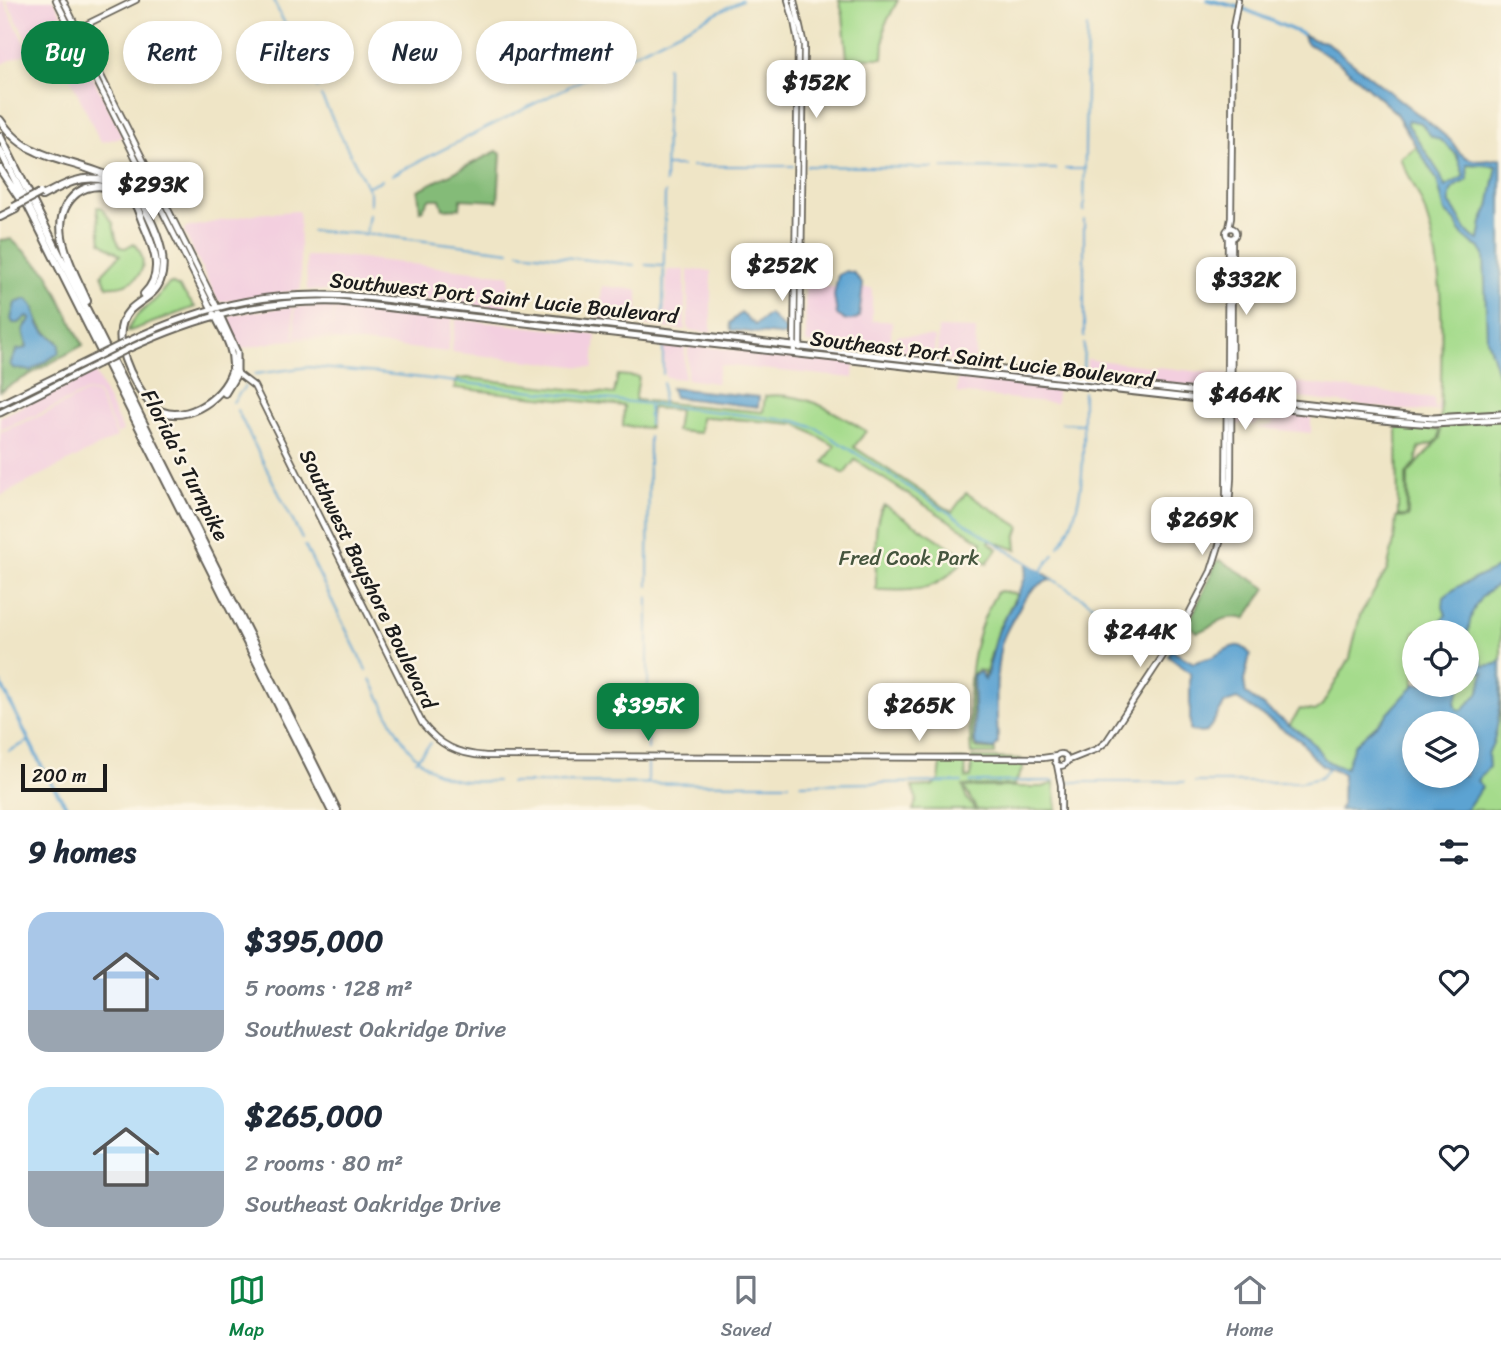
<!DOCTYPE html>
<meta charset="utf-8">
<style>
:root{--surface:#fff;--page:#f2f2f3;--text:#1f2937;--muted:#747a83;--line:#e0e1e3;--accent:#0b8043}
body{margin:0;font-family:Sriracha,sans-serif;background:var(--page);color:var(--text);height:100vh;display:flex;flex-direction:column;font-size:26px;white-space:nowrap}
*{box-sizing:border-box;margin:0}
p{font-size:23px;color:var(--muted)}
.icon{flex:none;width:38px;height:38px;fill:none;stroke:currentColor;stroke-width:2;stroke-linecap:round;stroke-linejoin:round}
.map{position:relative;height:810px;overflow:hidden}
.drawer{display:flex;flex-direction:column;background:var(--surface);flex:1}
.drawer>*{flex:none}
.banner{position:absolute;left:21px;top:21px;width:700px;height:63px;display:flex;gap:14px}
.tools{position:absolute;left:1402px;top:620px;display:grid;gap:14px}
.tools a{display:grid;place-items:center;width:77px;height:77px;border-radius:50%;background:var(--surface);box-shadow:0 4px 10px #0003;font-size:35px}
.scale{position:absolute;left:21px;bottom:18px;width:86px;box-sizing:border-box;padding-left:7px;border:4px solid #1c1c1c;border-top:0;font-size:19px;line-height:24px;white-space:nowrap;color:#1c1c1c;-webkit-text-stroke:5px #fcf5e5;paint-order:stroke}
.price{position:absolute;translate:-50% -60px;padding:0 16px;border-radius:14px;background:#fff;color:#222;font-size:23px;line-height:46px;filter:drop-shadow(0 2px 4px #0008)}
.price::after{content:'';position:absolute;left:50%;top:42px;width:21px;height:16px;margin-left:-10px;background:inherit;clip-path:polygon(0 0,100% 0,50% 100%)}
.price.active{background:var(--accent);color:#fff}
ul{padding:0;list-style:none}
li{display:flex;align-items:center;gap:21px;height:175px;padding:0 28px}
li span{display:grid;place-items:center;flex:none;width:196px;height:140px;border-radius:21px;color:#555}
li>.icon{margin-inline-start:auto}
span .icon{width:84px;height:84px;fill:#fffc;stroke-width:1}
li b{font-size:30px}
h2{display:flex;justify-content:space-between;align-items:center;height:84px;padding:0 28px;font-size:30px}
.tag{padding:0 24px;border-radius:32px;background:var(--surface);box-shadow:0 4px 10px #0003;font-size:24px;line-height:63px}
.tag.active{background:var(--accent);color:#fff}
.tabs{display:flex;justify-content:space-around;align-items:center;height:98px;border-top:2px solid var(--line);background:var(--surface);font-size:19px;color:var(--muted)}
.tabs a{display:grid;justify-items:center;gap:4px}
.tabs .active{color:var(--accent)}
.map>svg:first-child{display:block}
.built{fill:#f3cfdf}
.green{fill:#a5db8c;stroke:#607c54;stroke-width:2;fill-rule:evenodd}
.forest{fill:#84bb78;stroke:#506c4a;stroke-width:2;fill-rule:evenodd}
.water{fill:#5ca3d2;stroke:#3c6077;stroke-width:2;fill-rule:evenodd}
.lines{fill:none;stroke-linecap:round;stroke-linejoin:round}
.stream{stroke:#5ca3d2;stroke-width:2}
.canal{stroke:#5ca3d2;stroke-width:3.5}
.secondary-casing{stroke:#666258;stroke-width:8}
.primary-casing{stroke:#666258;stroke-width:9}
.highway-casing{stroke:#666258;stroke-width:10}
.secondary{stroke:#fff;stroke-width:4.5}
.primary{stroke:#fff;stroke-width:5}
.highway{stroke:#fff;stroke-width:6}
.primary-bridge-casing{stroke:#666258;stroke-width:9;stroke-linecap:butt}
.highway-bridge-casing{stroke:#666258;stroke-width:10;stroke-linecap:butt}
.primary-bridge{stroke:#fff;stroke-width:5}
.highway-bridge{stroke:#fff;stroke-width:6}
.labels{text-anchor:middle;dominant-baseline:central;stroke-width:5;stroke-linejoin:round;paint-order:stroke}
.street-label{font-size:21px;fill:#1c1c1c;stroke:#fcf5e5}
.park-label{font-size:21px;fill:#45553e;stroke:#fcf5e5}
</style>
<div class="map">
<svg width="1501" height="810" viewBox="0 0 1501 810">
<rect width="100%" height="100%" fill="#fcf5e5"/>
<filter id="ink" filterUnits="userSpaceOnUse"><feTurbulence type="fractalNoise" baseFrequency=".0143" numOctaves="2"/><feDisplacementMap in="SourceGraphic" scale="14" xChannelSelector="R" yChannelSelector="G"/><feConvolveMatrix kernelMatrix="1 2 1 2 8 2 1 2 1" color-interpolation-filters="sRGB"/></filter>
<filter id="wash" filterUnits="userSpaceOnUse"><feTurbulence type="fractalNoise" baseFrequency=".00686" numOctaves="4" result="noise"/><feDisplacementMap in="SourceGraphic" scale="28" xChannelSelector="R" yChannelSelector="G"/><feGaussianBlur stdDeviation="1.57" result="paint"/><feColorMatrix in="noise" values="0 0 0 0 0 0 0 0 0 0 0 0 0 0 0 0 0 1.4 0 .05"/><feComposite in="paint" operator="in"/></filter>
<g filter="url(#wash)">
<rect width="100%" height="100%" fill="#efe5c6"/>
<path class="built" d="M0 0H3L29 52 2 64 0 63Z
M6 0H54L70 31 32 50Z
M71 34 123 137 102 142 99 139 54 43Z
M297 211 299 212 301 290 221 302 218 301 184 232 185 228 254 214Z
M306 256 349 257 510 275 507 310 368 294 307 290Z
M667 270H685V330L641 325V287V311L665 313Z
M688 270 711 271V333L688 330Z
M602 286 638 290V325L600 320Z
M805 286 872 288V321H892L890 353 806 343Z
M334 305 332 337H295V307Z
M293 306 294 338H332L335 306 453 318 448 352 333 340 306 339 279 341 241 349 228 323 231 315Z
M456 319 596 334 593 368 451 352Z
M938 328 976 329 975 363 937 359Z
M897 335 935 337 934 358 897 354Z
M664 342 685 345 684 379 665 377Z
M688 345 854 363 853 378 720 365 716 383 687 379Z
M1087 359 1228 375V390L1086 375Z
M95 372 123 431 117 434 98 393 87 391 46 411 0 430V417Z
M958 375 1057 386 1056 403 957 393Z
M1231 375 1434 398 1435 409H1437L1439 398V411L1400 410 1231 390Z
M87 392 97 394 117 437 0 496V432L47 413Z
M1231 406 1270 411V422L1261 421 1253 425 1243 422 1238 425 1230 423Z
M1273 411 1311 416V433L1255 428 1272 425Z"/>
<path class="green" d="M839 0H898L885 25 883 58H847L843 15Z
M1414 116 1461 157 1478 163 1501 165V810H1380L1369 784 1325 764 1289 726 1300 709 1315 711 1321 707 1350 658 1360 615 1387 570 1394 541 1396 518 1408 517V474L1440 438C1440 365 1449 281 1425 212 1419 193 1408 175 1400 158L1416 147 1405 124 1406 117ZM1414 632H1466V684H1414ZM1414 723H1466V775H1414Z
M97 207H101L113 223 116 238 120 247 125 248 134 243C155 267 135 289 107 286L102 274 120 255 101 242Z
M171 283 179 287 195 307 127 332C134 315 143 311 156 299 162 293 164 286 171 283Z
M618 375 639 377 635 400 763 412 765 396C804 391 835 412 866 431L854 447 952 512 966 493 1020 527 1016 538 1017 550 990 540 989 542 997 549 987 563 975 556 982 542 855 460 844 474 824 462 835 446 796 424 708 417 701 418 700 433 676 431 679 410 651 408 649 428 623 426 624 406 454 388 458 379 468 378 614 394Z
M1397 427 1439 430V438L1434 443 1419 448 1416 463 1406 474 1407 516H1398Z
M884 505 966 557C937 593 919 591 876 590 877 570 871 520 884 505Z
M1001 591 1017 594 997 631 985 676 983 671 978 670 971 675 973 744 977 749 995 750V754H971C967 697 966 643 997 592Z
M972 758 1021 759 1023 768 1014 785 963 786 966 797 975 810H913L917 800 912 787 932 786 939 780 941 765 944 761 965 760 966 778 971 777Z
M1054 783 1057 810H977L964 787H1043Z"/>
<path class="forest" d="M497 151 501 154 498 201 461 199 460 208 443 209 440 199H429L422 211H420L418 190Z
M11 239 47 272 83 345 0 391V240ZM35 309C37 325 45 332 58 341L59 353 38 367 17 350 27 348C26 332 17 333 31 319L27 316 19 323Z
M1220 560 1266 588 1245 619C1220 613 1217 627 1197 632L1190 626V621L1217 561Z"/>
<path class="water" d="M1302 34 1314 40 1326 42 1414 111C1427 120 1437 129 1449 139 1453 142 1455 147 1459 152 1471 164 1486 161 1501 158V383L1487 339 1484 255 1479 247 1472 244 1462 235 1455 221 1445 212 1437 180 1395 112 1341 64 1307 43ZM1408 120 1421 123 1431 136 1442 141 1456 154 1464 176 1445 187 1440 174 1407 123ZM1467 164 1497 166 1489 207 1482 222 1479 240C1464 235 1462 218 1450 204 1448 188 1455 185 1468 180Z
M846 271 854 273 863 285 859 317C852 323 844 320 837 315L834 295 838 275Z
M26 299C38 306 34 319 42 329 48 335 55 338 60 345L59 353 30 371 13 368 10 364 17 350 27 348C26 331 18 334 31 319L27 316 19 323H13L11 319 15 303Z
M741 313 755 325 769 314 787 331 786 336 731 330 730 323Z
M671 388 759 397 758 407 674 397Z
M1027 563 1053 579C1035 584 1026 595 1018 610 1012 621 1004 633 1001 645 994 676 997 711 998 743L994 749 978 747 975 743 973 675 980 672 985 680C991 663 993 646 999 630 1008 607 1027 588 1027 563Z
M1501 566V581C1497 587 1492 588 1487 592 1471 604 1465 633 1469 651L1480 656 1483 666 1497 664 1501 659C1501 686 1501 734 1488 754L1489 767 1477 781 1482 787 1466 810H1339L1342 804 1343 774 1323 766 1310 754 1302 742 1237 699 1225 703 1207 732 1200 733 1190 730V673L1168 656 1171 650 1194 663C1201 659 1209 659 1216 655 1229 649 1238 638 1250 654L1244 681 1246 694C1266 708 1285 722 1305 736 1324 749 1317 763 1346 768L1354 745 1384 718 1415 684H1466L1460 690 1455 703 1457 709 1462 710 1478 694 1484 672H1478L1466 684V632L1431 631 1446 615 1443 607 1444 597 1457 587ZM1414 723H1466V775H1430L1428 778 1414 775Z"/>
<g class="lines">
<path class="stream" d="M273 0 317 88
M1212 1V0
M595 73 742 0
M321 96 370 193V204
M666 166H682
M692 166H793
M807 166 933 168
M943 168 1056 169
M1065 169H1085
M392 175 588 77
M665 183 667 67
M368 186 382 180
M1084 211 1087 27
M1084 220V336
M312 231 366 234 510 251
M366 233 369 215
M519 252 634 265
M646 265 663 266
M663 314 665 193
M663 342V374
M255 374 309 367 378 373 796 421 818 429 1043 573
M1083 374 1084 343
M233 402 245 386
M662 404 663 383
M237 410 302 539
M1062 423 1082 424
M649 425V405
M305 546 366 670
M1059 546C1090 503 1082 443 1083 392
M1042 570 1054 554
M1051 578 1162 649
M648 586 649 437
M371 679C392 722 410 775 464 781 475 782 486 781 497 781
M648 709V597
M648 718V750
M9 751 29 741
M416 760 431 743
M648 761V783
M970 782 1054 781
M1069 782H1184
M1195 782H1301L1320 778 1328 769
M510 783 789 784
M800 784 962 782"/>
<path class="canal" d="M1208 0 1242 8 1302 34
M0 682 46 775 69 810"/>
</g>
</g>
<g filter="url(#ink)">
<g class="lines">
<g class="secondary-casing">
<path id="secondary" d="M56 0 211 308
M63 0 217 307
M788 0 794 21 798 42 794 353
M794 0 804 45 800 348
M77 29 136 0
M1226 233a5 5 0 1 1 10 0a5 5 0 1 1-10 0Z
M1229 228 1231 218 1233 28 1238 0
M237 373 254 386 422 723C440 746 457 754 486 756L1043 758 1057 756
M1226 509 1228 237
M1055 760a6 6 0 1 1 12 0a6 6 0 1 1-12 0Z
M1067 761 1097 749 1106 742 1182 627 1211 571 1222 536 1226 509 1229 507 1231 478 1232 238
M1057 765 1061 785V810"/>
</g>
<g class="primary-casing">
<path id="primary" d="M219 313 237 352V373
M214 314C223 332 235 350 232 371
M124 343C210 302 279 288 374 298L1407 416 1433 418 1501 414
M128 349C200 316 258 300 339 302L1392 421 1434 424 1501 420
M0 404 94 358
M0 413 98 364"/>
</g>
<g class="highway-casing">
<path id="highway" d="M0 120C9 133 21 145 36 151 70 168 122 168 143 205 154 226 169 257 160 281 155 295 140 300 130 310 106 336 133 383 152 406 179 428 223 401 232 371
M0 136 337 810
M0 150 331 810
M0 169 20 199
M42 196C60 187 77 176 99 179 109 181 121 186 128 194 136 201 139 213 143 223 153 246 166 273 144 294
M0 217 16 209
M87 301C74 270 42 221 77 193 88 185 102 185 115 189
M225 393 237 373"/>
</g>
<use href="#secondary" class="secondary"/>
<use href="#primary" class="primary"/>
<use href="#highway" class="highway"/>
<g class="primary-bridge-casing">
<path id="primary-bridge" d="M94 358 124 343
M98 364 128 349"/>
</g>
<g class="highway-bridge-casing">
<path id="highway-bridge" d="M14 207 40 193"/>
</g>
<use href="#primary-bridge" class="primary-bridge"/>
<use href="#highway-bridge" class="highway-bridge"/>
</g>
</g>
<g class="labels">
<g class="street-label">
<text transform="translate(504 298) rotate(6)">Southwest Port Saint Lucie Boulevard</text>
<text transform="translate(982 359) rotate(7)">Southeast Port Saint Lucie Boulevard</text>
<text transform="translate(185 465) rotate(63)">Florida's Turnpike</text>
<text transform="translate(368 579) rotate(64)">Southwest Bayshore Boulevard</text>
</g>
<g class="park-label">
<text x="909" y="558">Fred Cook Park</text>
</g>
</g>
</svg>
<div class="tools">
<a><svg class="icon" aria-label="locate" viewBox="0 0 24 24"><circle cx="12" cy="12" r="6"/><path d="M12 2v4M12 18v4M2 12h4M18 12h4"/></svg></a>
<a><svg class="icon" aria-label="layers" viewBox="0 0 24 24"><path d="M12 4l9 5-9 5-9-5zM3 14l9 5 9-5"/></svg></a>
</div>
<div class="scale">200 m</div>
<b class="price" style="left:816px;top:120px">$152K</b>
<b class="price" style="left:153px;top:222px">$293K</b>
<b class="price" style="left:782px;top:303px">$252K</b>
<b class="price" style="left:1246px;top:317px">$332K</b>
<b class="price" style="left:1245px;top:432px">$464K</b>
<b class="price" style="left:1202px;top:557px">$269K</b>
<b class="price" style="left:1140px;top:669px">$244K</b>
<b class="price active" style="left:648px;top:743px">$395K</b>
<b class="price" style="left:919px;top:743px">$265K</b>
<div class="banner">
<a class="tag active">Buy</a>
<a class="tag">Rent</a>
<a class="tag">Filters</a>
<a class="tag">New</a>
<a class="tag">Apartment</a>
</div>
</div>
<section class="drawer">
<h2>9 homes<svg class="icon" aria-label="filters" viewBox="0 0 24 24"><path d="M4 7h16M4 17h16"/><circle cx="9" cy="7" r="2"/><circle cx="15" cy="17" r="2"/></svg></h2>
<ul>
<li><span style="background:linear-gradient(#a9c7e8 70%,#9aa5b1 0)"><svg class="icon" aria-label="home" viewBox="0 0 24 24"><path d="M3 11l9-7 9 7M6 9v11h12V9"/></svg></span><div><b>$395,000</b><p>5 rooms · 128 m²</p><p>Southwest Oakridge Drive</p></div><svg class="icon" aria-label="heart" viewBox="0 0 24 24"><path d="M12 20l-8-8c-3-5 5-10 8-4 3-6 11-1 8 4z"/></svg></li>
<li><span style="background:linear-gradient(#bfe0f5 60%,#9aa5b1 0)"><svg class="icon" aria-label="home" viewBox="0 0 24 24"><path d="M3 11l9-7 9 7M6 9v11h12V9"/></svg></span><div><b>$265,000</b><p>2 rooms · 80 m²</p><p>Southeast Oakridge Drive</p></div><svg class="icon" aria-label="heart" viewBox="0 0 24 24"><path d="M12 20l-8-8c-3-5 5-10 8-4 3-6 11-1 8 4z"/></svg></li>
</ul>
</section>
<nav class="tabs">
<a class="active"><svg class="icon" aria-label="map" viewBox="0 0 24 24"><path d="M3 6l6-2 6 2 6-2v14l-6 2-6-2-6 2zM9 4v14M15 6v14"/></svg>Map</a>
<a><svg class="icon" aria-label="saved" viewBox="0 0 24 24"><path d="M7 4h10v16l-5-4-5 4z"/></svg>Saved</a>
<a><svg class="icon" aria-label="home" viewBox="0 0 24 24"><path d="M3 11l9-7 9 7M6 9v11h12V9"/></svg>Home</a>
</nav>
